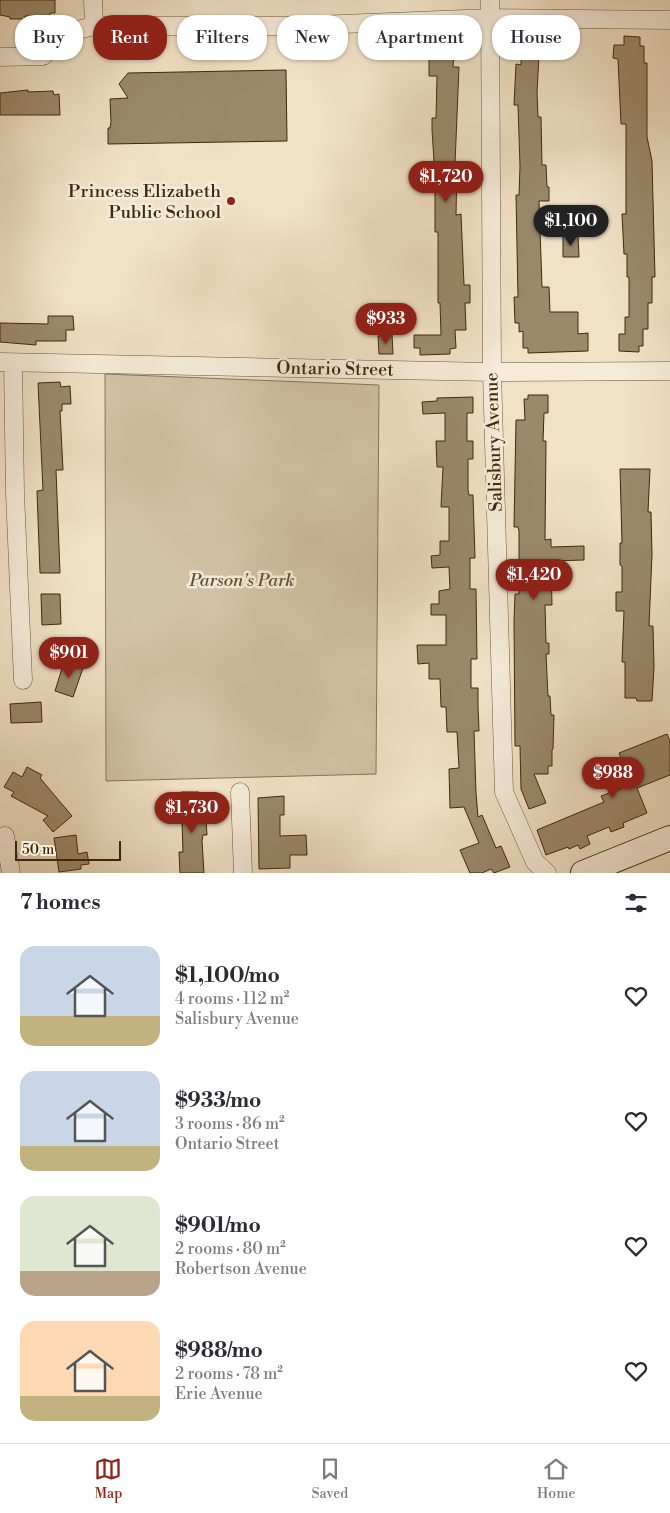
<!DOCTYPE html>
<meta charset="utf-8">
<style>
:root{--surface:#fff;--page:#f7f7f7;--text:#2b2b33;--muted:#7c7c81;--line:#e1e1e2;--accent:#8f2418}
body{margin:0;font-family:"Libre Bodoni",serif;background:var(--page);color:var(--text);height:100vh;display:flex;flex-direction:column;font-size:19px;white-space:nowrap}
*{box-sizing:border-box;margin:0}
p{font-size:16px;color:var(--muted)}
.icon{flex:none;width:28px;height:28px;fill:none;stroke:currentColor;stroke-width:2;stroke-linecap:round;stroke-linejoin:round}
.map{position:relative;height:873px;overflow:hidden}
.drawer{display:flex;flex-direction:column;background:var(--surface);flex:1}
.drawer>*{flex:none}
.banner{position:absolute;left:15px;top:15px;width:640px;height:45px;display:flex;gap:10px}
.scale{position:absolute;left:15px;bottom:12px;width:106px;box-sizing:border-box;padding-left:5px;border:2px solid #3e290a;border-top:0;font-size:14px;line-height:18px;white-space:nowrap;color:#3e290a;-webkit-text-stroke:4px #f6ecdb;paint-order:stroke}
.price{position:absolute;translate:-50% -42px;padding:0 11px;border-radius:18px;background:var(--accent);color:#fff;font-size:16px;line-height:32px;filter:drop-shadow(0 1px 2px #0008)}
.price::after{content:'';position:absolute;left:50%;top:30px;width:15px;height:11px;margin-left:-8px;background:inherit;clip-path:polygon(0 0,100% 0,50% 100%)}
.price.current{background:#222;color:#fff}
ul{padding:0;list-style:none}
li{display:flex;align-items:center;gap:15px;height:125px;padding:0 20px}
li span{display:grid;place-items:center;flex:none;width:140px;height:100px;border-radius:15px;color:#555}
li>.icon{margin-inline-start:auto}
span .icon{width:60px;height:60px;fill:#fffc;stroke-width:1}
li b{font-size:21px}
h2{display:flex;justify-content:space-between;align-items:center;height:60px;padding:0 20px;font-size:21px}
.tag{padding:0 18px;border-radius:20px;background:var(--surface);box-shadow:0 1px 4px #0004;font-size:18px;line-height:45px}
.tag.current{background:var(--accent);color:#fff}
.dock{display:flex;justify-content:space-around;align-items:center;height:70px;border-top:1px solid var(--line);background:var(--surface);font-size:14px;color:var(--muted)}
.dock a{display:grid;justify-items:center;gap:2px}
.dock .current{color:var(--accent)}
.map>svg:first-child{display:block}
.green{fill:#d3c3a7;stroke:#887658}
.building{fill:#9b896c;stroke:#3e290a}
.lines{fill:none;stroke-linecap:round;stroke-linejoin:round}
.minor-casing{stroke:#6b5739;stroke-width:19}
.secondary-casing{stroke:#3e290a;stroke-width:26}
.minor{stroke:#f6ecdb;stroke-width:18}
.secondary{stroke:#f6ecdb;stroke-width:24}
.poi-dot{fill:#8f2418;stroke:#f6ecdb;stroke-width:2}
.labels{text-anchor:middle;dominant-baseline:central;stroke-width:5;stroke-linejoin:round;paint-order:stroke}
.poi-label{font-size:18px;fill:#3e290a;stroke:#f6ecdb;text-anchor:end}
.street-label{font-size:18px;fill:#3e290a;stroke:#f6ecdb}
.park-label{font-size:18px;font-style:italic;fill:#635031;stroke:#f6ecdb}
</style>
<div class="map">
<svg width="670" height="873" viewBox="0 0 670 873">
<rect width="100%" height="100%" fill="#f1e2c7"/>
<filter id="stains"><feTurbulence type="fractalNoise" baseFrequency=".004" numOctaves="4"/><feColorMatrix values="0 0 0 0 .2 0 0 0 0 .09 0 0 0 0 .02 0 0 0 .5 -.17"/></filter>
<radialGradient id="worn" r=".72"><stop offset=".6" stop-color="#630" stop-opacity="0"/><stop offset="1" stop-color="#630" stop-opacity=".3"/></radialGradient>
<path class="green" d="M105 374 379 385 376 774 106 781Z"/>
<path class="building" d="M0 0H55V13H50V16H25V19H10V17L0 15Z
M624 36 640 37V46H644V63H647V137L652 161 655 277H652V303H648V329H643V346H639V352L619 351V334H625V317H629V277H627V254H624L622 214H626V124H621L618 59 613 58 614 45H624Z
M521 38H552V56L539 55 537 93 538 117H541L542 165H546L547 187H549V201H539L542 287H549L550 312H578V334L588 333V351L528 353V348H523V331L519 332V323H515L514 297H518L516 195H519L520 166 518 105H514L516 64 521 65Z
M424 39 451 40V50H454L453 67H459L455 164H457L456 215 461 214 464 285H470V303H465L466 330H455L456 348 450 349V354L420 355V348H414V335H441L440 303H438V232H435V177L432 130V118H436L437 76H429V58H423Z
M286 70 287 141 108 144V128H110L111 122 110 99 128 98 119 84 128 73Z
M28 90V92L53 91 54 95 59 94 60 115H0V93Z
M563 236H578L579 257H563Z
M48 316H73L74 330H66V341H36V345L0 342V323L48 324Z
M392 335 393 354H379L378 336Z
M60 382 61 387 70 386 71 404H62V411H60L63 470H56L60 573H40L37 491 43 490 38 383Z
M528 395H548V413H544L543 441H546L545 540 551 539V547L584 546V560L551 561 552 605H545L546 643H549V654H546L548 696H550L551 715H554L553 749 552 750V766H548V774H534L546 803 529 809 521 789 520 746H515L514 621 515 594H519V531L518 527H514L516 420H525L524 399H528Z
M473 397V413H467V441H473V459H468V490L469 495H473L475 558H470V589H476L477 659H471V688H478V706L479 731H474L476 793 478 817 482 815 496 848 501 846 510 867 494 873 491 869 482 873H470L460 850 479 843 464 807 450 808 449 769 459 768 457 732H447L446 707H441L440 679H429V663L418 664 417 645H446V615H431V604H439V591L450 589 449 567 432 568 431 556 440 555V541H449V507H441L443 467H437L436 441H445V413L423 414 422 402 437 401V398Z
M620 469H650L648 512H651L652 554 649 626H653L654 667 652 701H637L636 698H625V662H622L624 611H616V592H622V566L620 565V543H622Z
M41 594H60L61 624 42 625Z
M64 662 83 668 73 697 55 691Z
M41 702 42 722 11 723 10 704Z
M667 734 670 741V775L637 788 647 813 623 823 624 827 611 832 609 827 587 836 590 844 580 849 578 845 569 849 568 847 546 855 537 830 604 802 601 796 620 789 619 786 630 781 619 753Z
M27 767 42 775 40 778 72 816 53 832 43 820 48 816 11 796 14 792 4 787 13 772 22 777Z
M181 792H199L202 821H206L207 835H203L202 841 204 873H180L179 852H183Z
M284 796V815H280V836L306 835 307 855H290V868L259 869 258 798Z
M76 835 78 854 87 852 89 864 81 865V869L59 872 54 838Z"/>
<g class="lines">
<g class="minor-casing">
<path id="minor" d="M93 0 94 26
M490 0 492 372 504 792 535 862 547 873
M0 57 43 56 65 33 94 26H293L490 18 670 20
M0 362 492 372 670 371
M13 363 15 493 23 680
M240 792 243 873
M5 836 11 873"/>
</g>
<g class="secondary-casing">
<path id="secondary" d="M583 873 670 838"/>
</g>
<use href="#minor" class="minor"/>
<use href="#secondary" class="secondary"/>
</g>
<circle class="poi-dot" cx="231" cy="201" r="5"/>
<g class="labels">
<g class="poi-label">
<text x="221" y="191">Princess Elizabeth<tspan x="221" dy="21">Public School</tspan></text>
</g>
<g class="street-label">
<text transform="translate(335 369) rotate(1)">Ontario Street</text>
<text transform="translate(494 442) rotate(-92)">Salisbury Avenue</text>
</g>
<g class="park-label">
<text x="242" y="580">Parson's Park</text>
</g>
</g>
<rect width="100%" height="100%" filter="url(#stains)"/>
<rect width="100%" height="100%" fill="url(#worn)"/>
</svg>
<div class="scale">50 m</div>
<b class="price" style="left:446px;top:203px">$1,720</b>
<b class="price current" style="left:571px;top:247px">$1,100</b>
<b class="price" style="left:386px;top:345px">$933</b>
<b class="price" style="left:534px;top:601px">$1,420</b>
<b class="price" style="left:69px;top:679px">$901</b>
<b class="price" style="left:613px;top:799px">$988</b>
<b class="price" style="left:192px;top:834px">$1,730</b>
<div class="banner">
<a class="tag">Buy</a>
<a class="tag current">Rent</a>
<a class="tag">Filters</a>
<a class="tag">New</a>
<a class="tag">Apartment</a>
<a class="tag">House</a>
</div>
</div>
<section class="drawer">
<h2>7 homes<svg class="icon" aria-label="filters" viewBox="0 0 24 24"><path d="M4 7h16M4 17h16"/><circle cx="9" cy="7" r="2"/><circle cx="15" cy="17" r="2"/></svg></h2>
<ul>
<li><span style="background:linear-gradient(#c9d6e8 70%,#c2b280 0)"><svg class="icon" aria-label="home" viewBox="0 0 24 24"><path d="M3 11l9-7 9 7M6 9v11h12V9"/></svg></span><div><b>$1,100/mo</b><p>4 rooms · 112 m²</p><p>Salisbury Avenue</p></div><svg class="icon" aria-label="heart" viewBox="0 0 24 24"><path d="M12 20l-8-8c-3-5 5-10 8-4 3-6 11-1 8 4z"/></svg></li>
<li><span style="background:linear-gradient(#c9d6e8 75%,#c2b280 0)"><svg class="icon" aria-label="home" viewBox="0 0 24 24"><path d="M3 11l9-7 9 7M6 9v11h12V9"/></svg></span><div><b>$933/mo</b><p>3 rooms · 86 m²</p><p>Ontario Street</p></div><svg class="icon" aria-label="heart" viewBox="0 0 24 24"><path d="M12 20l-8-8c-3-5 5-10 8-4 3-6 11-1 8 4z"/></svg></li>
<li><span style="background:linear-gradient(#dfe7d0 75%,#b9a48a 0)"><svg class="icon" aria-label="home" viewBox="0 0 24 24"><path d="M3 11l9-7 9 7M6 9v11h12V9"/></svg></span><div><b>$901/mo</b><p>2 rooms · 80 m²</p><p>Robertson Avenue</p></div><svg class="icon" aria-label="heart" viewBox="0 0 24 24"><path d="M12 20l-8-8c-3-5 5-10 8-4 3-6 11-1 8 4z"/></svg></li>
<li><span style="background:linear-gradient(#ffd9b3 75%,#c2b280 0)"><svg class="icon" aria-label="home" viewBox="0 0 24 24"><path d="M3 11l9-7 9 7M6 9v11h12V9"/></svg></span><div><b>$988/mo</b><p>2 rooms · 78 m²</p><p>Erie Avenue</p></div><svg class="icon" aria-label="heart" viewBox="0 0 24 24"><path d="M12 20l-8-8c-3-5 5-10 8-4 3-6 11-1 8 4z"/></svg></li>
</ul>
</section>
<nav class="dock">
<a class="current"><svg class="icon" aria-label="map" viewBox="0 0 24 24"><path d="M3 6l6-2 6 2 6-2v14l-6 2-6-2-6 2zM9 4v14M15 6v14"/></svg>Map</a>
<a><svg class="icon" aria-label="saved" viewBox="0 0 24 24"><path d="M7 4h10v16l-5-4-5 4z"/></svg>Saved</a>
<a><svg class="icon" aria-label="home" viewBox="0 0 24 24"><path d="M3 11l9-7 9 7M6 9v11h12V9"/></svg>Home</a>
</nav>
